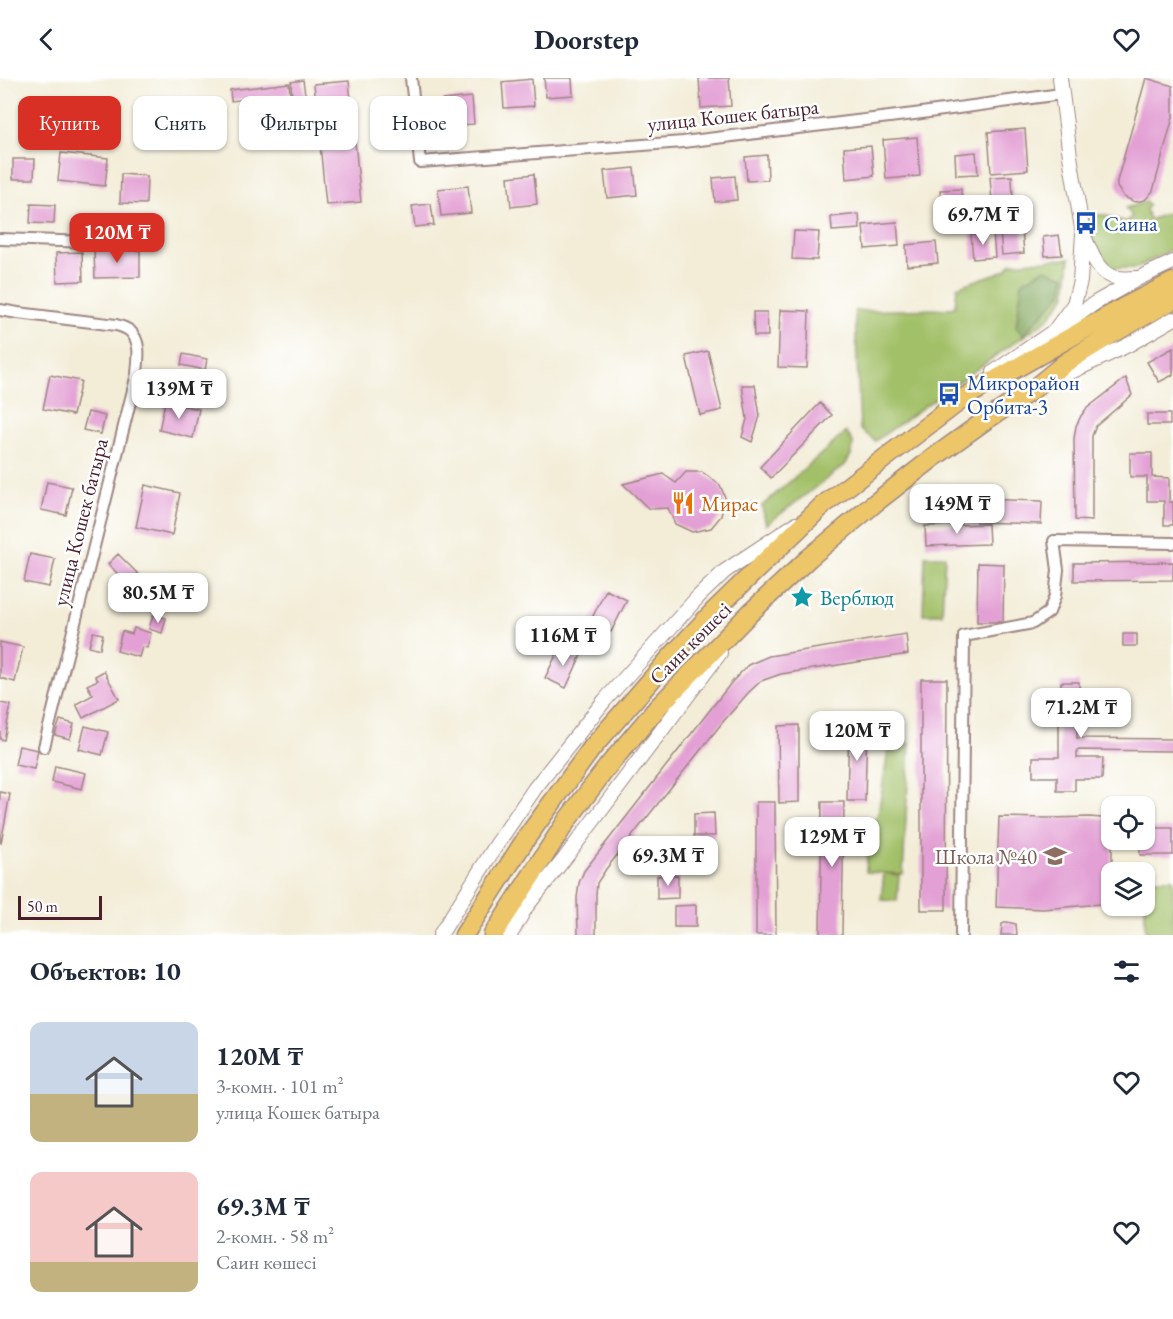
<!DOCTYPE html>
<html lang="ru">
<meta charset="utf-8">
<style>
:root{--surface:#fff;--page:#f2f2f3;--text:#1f2937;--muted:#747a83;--accent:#d93025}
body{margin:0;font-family:"EB Garamond",serif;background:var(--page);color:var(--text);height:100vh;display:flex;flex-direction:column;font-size:22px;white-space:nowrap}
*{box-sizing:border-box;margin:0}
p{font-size:20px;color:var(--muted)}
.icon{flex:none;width:33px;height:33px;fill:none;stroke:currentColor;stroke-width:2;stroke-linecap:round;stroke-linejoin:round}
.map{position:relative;height:857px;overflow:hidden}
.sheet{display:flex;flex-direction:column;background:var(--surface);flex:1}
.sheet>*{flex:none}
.banner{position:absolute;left:18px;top:18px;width:600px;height:54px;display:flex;gap:12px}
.controls{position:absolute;left:1101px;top:718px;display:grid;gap:12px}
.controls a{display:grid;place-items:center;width:54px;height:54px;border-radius:12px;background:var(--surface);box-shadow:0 2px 4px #0004;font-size:30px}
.scale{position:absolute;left:18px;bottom:15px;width:84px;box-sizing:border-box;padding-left:6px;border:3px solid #4a1f2b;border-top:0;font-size:16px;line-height:21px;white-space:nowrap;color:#4a1f2b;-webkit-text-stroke:4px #fff;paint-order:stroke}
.price{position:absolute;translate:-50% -51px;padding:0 14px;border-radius:12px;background:#fff;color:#222;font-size:20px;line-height:39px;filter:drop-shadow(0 2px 3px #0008)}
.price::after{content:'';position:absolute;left:50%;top:36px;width:18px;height:14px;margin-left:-9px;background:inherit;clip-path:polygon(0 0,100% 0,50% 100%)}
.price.current{background:var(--accent);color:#fff}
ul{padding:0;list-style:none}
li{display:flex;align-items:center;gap:18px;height:150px;padding:0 30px}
li span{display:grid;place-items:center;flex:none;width:168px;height:120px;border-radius:12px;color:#555}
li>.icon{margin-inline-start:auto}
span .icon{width:72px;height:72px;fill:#fffc;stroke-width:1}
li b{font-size:26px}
h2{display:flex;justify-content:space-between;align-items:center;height:72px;padding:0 30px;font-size:26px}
.chip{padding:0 21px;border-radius:12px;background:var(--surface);box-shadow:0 2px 4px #0004;font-size:21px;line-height:54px}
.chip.current{background:var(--accent);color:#fff}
header{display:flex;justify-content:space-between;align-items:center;height:78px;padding:0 30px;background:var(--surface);font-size:27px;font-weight:700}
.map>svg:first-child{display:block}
.green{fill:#a2c068;stroke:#76704a;stroke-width:1.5}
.forest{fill:#81a65c;stroke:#666244;stroke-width:1.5}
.building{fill:#e3a0d4}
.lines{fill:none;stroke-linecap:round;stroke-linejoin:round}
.minor-casing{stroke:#9e8682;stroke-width:14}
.tertiary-casing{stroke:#9e8682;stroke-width:16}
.primary-casing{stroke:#9e8682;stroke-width:21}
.minor{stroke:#fff;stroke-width:10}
.tertiary{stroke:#fff;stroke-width:14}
.primary{stroke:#ecc669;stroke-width:18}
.labels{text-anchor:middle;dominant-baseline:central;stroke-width:5;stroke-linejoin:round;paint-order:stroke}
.street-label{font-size:21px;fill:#4a1f2b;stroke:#fff}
.transit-label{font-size:21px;fill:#164399;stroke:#fff;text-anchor:start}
.food-label{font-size:21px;fill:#c56008;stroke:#fff;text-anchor:start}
.culture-label{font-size:21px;fill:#0d838f;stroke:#fff;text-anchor:start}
.education-label{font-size:21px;fill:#785e54;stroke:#fff;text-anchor:end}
</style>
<header><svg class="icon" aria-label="back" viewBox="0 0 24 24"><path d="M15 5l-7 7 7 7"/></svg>Doorstep<svg class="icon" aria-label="heart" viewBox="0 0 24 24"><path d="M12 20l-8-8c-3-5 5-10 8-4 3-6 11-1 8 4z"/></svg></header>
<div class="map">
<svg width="1173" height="857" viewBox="0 0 1173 857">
<rect width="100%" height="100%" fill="#fff"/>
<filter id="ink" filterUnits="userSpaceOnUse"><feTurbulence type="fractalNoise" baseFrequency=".0167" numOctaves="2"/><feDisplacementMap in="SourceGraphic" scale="12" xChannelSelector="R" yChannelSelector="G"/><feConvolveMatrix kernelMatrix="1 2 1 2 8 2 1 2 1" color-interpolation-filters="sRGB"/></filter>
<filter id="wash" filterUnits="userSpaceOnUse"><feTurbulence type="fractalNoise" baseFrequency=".008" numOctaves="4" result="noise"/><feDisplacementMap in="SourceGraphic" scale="24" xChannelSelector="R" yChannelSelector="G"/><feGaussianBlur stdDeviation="1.35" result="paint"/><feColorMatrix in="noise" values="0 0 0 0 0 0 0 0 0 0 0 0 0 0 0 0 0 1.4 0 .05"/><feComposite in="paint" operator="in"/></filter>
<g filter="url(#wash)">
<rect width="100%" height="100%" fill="#f3edd8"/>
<path class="green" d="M1146 124 1149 127 1146 131 1149 142 1173 133V171L1136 190H1113L1096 174 1086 155 1085 136 1103 137 1127 144 1132 138 1126 130Z
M1070 180 1066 217 1048 241 875 363 860 351 855 233 943 231 955 229 957 209 1006 192 1011 185Z
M846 354 853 364 852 375 845 387 766 447 762 428Z
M925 478H945L942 536H923Z
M910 665 903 796 885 795 899 797 897 823 881 822 884 795 866 794 869 751 878 737 888 673Z
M1145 801H1173V857H1145Z"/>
<path class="forest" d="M1044 191 1065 198 1062 215 1023 257 1016 249 1022 204Z"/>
<g id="blocks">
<path class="building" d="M544 0H572L573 17 546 19Z
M699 0H729L731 28 701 30Z
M1146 0 1173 8V39L1153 113 1145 122 1135 124 1124 119 1117 109V103Z
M532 1 534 28 504 30 502 4Z
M303 2 306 22 292 23 291 4Z
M349 3 361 124 326 127 314 6Z
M289 5 290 16 231 23 230 12Z
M472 19 474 46 444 48 442 22Z
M1025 51 1028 92 991 95 988 54Z
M917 59 920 98 886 101 883 62Z
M871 68 874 98 846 101 844 70Z
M976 74 978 96 956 97 955 76Z
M61 75 108 80 105 108 58 103Z
M767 77 768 102 747 103 745 79Z
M13 81H35L34 101H13Z
M634 90 637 117 607 120 604 93Z
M121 96 147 98 146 126 120 125Z
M534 96 537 126 511 129 508 99Z
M735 98 737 122 715 124 713 100Z
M1012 98 1013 122 992 124 990 99Z
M468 108 471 135 441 138 438 111Z
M961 111 963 135 942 137 940 112Z
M31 126 55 127 54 146 30 145Z
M431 126 434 147 415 149 412 128Z
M859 136 860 151 832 153 831 139Z
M897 144 899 168 865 171 863 147Z
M1022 151 1024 175 1002 177 1000 153Z
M794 153 819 154 817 182 792 181Z
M993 154 995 179 973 181 971 156Z
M1059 157 1062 177 1045 178 1043 159Z
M936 164 938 185 907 188 906 167Z
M140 172V199L95 200 94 173Z
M82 174 83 203 57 204 56 175Z
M780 232 809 233 807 290 778 289Z
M753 234H767L768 258H754Z
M1173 270V297L1159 304 1147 284Z
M708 273 722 332 700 337 686 278Z
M183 276 207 281 205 292 181 287Z
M50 297 81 303 73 337 43 331Z
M1126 300 1132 317 1096 348 1092 358V443L1075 442 1074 361 1076 348 1081 338 1086 331Z
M742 307H755L760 338 752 364 742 359 747 341Z
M165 324 199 331 193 360 159 352Z
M820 325 832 337 771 400 760 389Z
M88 334 105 338 101 356 83 352Z
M1147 336H1170V347H1147Z
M1130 375H1152V399L1169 400V424H1173V447H1164V423H1147V399H1130Z
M686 394H702L720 407 725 419 721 438 711 450 692 454 675 446 668 430 649 431 623 406 663 396 676 405Z
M47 404 72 409 66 437 41 432Z
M145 407 180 415 172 457 136 449Z
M977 421 1042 423 1041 446 976 444Z
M988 446 989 466 926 468 925 448Z
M30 476 55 481 49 509 24 504Z
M118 476 146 504 125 524 117 516 120 513 113 505 120 498 108 486Z
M1173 484V502L1074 503V485Z
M978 485 1004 486 1003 544H977Z
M606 512 627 522 611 554 590 544Z
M153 537 166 540 162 555 149 551Z
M134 550 151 555 147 570 142 569 139 579 117 573 122 553 132 556Z
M93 554 103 556 100 571 89 568Z
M906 556 908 576 781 596 761 603 748 615 722 645 606 791 597 805 596 817V857H578L577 820 579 805 584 793 731 605 748 587 769 578Z
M1123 556H1137V568H1123Z
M0 564 23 569 15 604 0 600Z
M561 567 581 577 566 610 545 600Z
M104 593 119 621 83 640 76 626 93 617 87 607 98 602 95 598Z
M921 601H947L946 832H921Z
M1061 604H1079V616H1104V634H1077V660L1173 661V673L1077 672V680H1103L1102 701H1075V713H1057V699H1033V679H1059V634L1034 633V616L1061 617Z
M0 625 11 627 4 662 0 661Z
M60 642 74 646 70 661 55 657Z
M849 645 867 646 865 723H847Z
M799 647V724L779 725 778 648Z
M85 648 108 654 102 677 79 671Z
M19 668 38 672 34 691 15 687Z
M55 688 86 695 82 711 52 704Z
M0 714 10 716 1 765 0 764Z
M756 724H775L776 857H756Z
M822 724H844L842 857H820Z
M714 735 715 758H694V736Z
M999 739 1048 740 1090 739 1112 741V825L1043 831 996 829Z
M1144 750H1173V777H1140V762H1144Z
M697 766 698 789 675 791 673 767Z
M678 797V820L657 821V798Z
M696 827V849H674V828Z
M1007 844 1016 846 1017 857H1001L1002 846Z"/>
</g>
</g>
<g filter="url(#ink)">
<use href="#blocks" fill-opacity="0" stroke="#9e8682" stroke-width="1.5"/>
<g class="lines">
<g class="minor-casing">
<path id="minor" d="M411 0 420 84 683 64 914 36 1061 16
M0 161 120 165
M0 232 18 235 116 247C120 248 126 250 130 253 142 264 138 282 137 296L44 669
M961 857 964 558 1033 545 1049 534 1055 518 1058 492 1054 463 1173 465"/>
</g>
<g class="tertiary-casing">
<path id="tertiary" d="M1084 158C1091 174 1098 198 1118 200 1124 201 1131 200 1137 200
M1055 252 1074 226 1080 203 1083 156 1070 78 1060 0
M994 294 1095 225 1139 200 1173 184
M1052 303 1128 267 1173 241
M440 857 495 769 535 710 605 622 698 519 725 493 796 446
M510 857 526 829 565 780 720 575"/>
</g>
<g class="primary-casing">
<path id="primary" d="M464 857 527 759 592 670 671 579 715 532 822 428 965 319 1124 229 1173 204
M493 857 568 741 608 688 658 629 750 535 809 480 875 425 933 380 983 344 1031 313 1065 285 1107 259 1173 222"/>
</g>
<use href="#minor" class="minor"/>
<use href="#tertiary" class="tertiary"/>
<use href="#primary" class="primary"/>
</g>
</g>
<defs>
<g id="bus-bare" transform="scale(1.8)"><path d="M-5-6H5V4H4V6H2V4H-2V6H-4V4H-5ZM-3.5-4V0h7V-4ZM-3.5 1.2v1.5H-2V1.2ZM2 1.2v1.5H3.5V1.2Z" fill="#1a4fb4" stroke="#fff" stroke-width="2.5" paint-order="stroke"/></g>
<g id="restaurant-bare" transform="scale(1.8)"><path d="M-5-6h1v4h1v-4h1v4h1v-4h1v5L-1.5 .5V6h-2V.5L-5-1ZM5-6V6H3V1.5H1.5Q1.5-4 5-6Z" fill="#e8710a" stroke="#fff" stroke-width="2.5" paint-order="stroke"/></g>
<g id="sight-bare" transform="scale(1.8)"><path d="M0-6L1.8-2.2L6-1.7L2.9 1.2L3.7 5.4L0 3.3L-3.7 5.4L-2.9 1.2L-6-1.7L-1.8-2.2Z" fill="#0f9aa8" stroke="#fff" stroke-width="2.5" paint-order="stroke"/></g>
<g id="school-bare" transform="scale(1.8)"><path d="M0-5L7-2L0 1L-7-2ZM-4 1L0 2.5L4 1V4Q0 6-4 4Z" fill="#8d6e63" stroke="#fff" stroke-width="2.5" paint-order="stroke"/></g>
</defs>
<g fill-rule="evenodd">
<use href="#bus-bare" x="1086" y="145"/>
<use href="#bus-bare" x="949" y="316"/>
<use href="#restaurant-bare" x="683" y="425"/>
<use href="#sight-bare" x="802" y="519"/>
<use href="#school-bare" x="1055" y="778"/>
</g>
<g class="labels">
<g class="street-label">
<text transform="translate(733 37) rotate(-6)">улица Кошек батыра</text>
<text transform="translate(80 444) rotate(-76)">улица Кошек батыра</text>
<text transform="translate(690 565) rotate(-45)">Саин көшесі</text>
</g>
<g class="transit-label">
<text x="1104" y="145">Саина</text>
<text x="967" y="304">Микрорайон<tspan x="967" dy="24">Орбита-3</tspan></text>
</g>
<g class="food-label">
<text x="701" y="425">Мирас</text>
</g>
<g class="culture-label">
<text x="820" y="519">Верблюд</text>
</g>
<g class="education-label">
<text x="1037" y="778">Школа №40</text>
</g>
</g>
</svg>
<div class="controls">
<a><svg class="icon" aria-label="locate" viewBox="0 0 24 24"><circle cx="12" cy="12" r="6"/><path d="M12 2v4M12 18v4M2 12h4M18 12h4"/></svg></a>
<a><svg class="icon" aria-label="layers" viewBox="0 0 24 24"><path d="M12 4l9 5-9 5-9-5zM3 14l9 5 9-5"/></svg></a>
</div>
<div class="scale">50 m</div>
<b class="price" style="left:983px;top:168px">69.7M ₸</b>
<b class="price current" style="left:117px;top:186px">120M ₸</b>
<b class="price" style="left:179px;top:342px">139M ₸</b>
<b class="price" style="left:957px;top:457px">149M ₸</b>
<b class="price" style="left:158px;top:546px">80.5M ₸</b>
<b class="price" style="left:563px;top:589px">116M ₸</b>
<b class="price" style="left:1081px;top:661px">71.2M ₸</b>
<b class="price" style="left:857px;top:684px">120M ₸</b>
<b class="price" style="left:832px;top:790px">129M ₸</b>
<b class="price" style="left:668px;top:809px">69.3M ₸</b>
<div class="banner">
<a class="chip current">Купить</a>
<a class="chip">Снять</a>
<a class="chip">Фильтры</a>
<a class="chip">Новое</a>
</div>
</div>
<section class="sheet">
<h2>Объектов: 10<svg class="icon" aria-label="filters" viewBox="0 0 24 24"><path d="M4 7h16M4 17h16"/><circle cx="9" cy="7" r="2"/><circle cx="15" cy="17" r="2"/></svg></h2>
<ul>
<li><span style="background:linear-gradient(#c9d6e8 60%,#c2b280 0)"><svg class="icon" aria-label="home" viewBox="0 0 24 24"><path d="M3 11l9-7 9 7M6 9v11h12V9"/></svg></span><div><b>120M ₸</b><p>3-комн. · 101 m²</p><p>улица Кошек батыра</p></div><svg class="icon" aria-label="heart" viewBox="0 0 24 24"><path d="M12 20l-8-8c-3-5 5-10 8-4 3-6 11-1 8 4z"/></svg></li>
<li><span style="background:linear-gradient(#f6c9c9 75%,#c2b280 0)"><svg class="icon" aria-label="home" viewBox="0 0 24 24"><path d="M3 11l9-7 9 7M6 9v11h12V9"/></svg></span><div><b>69.3M ₸</b><p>2-комн. · 58 m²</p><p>Саин көшесі</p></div><svg class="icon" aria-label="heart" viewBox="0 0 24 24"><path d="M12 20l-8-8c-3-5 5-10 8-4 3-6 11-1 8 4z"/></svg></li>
</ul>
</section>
